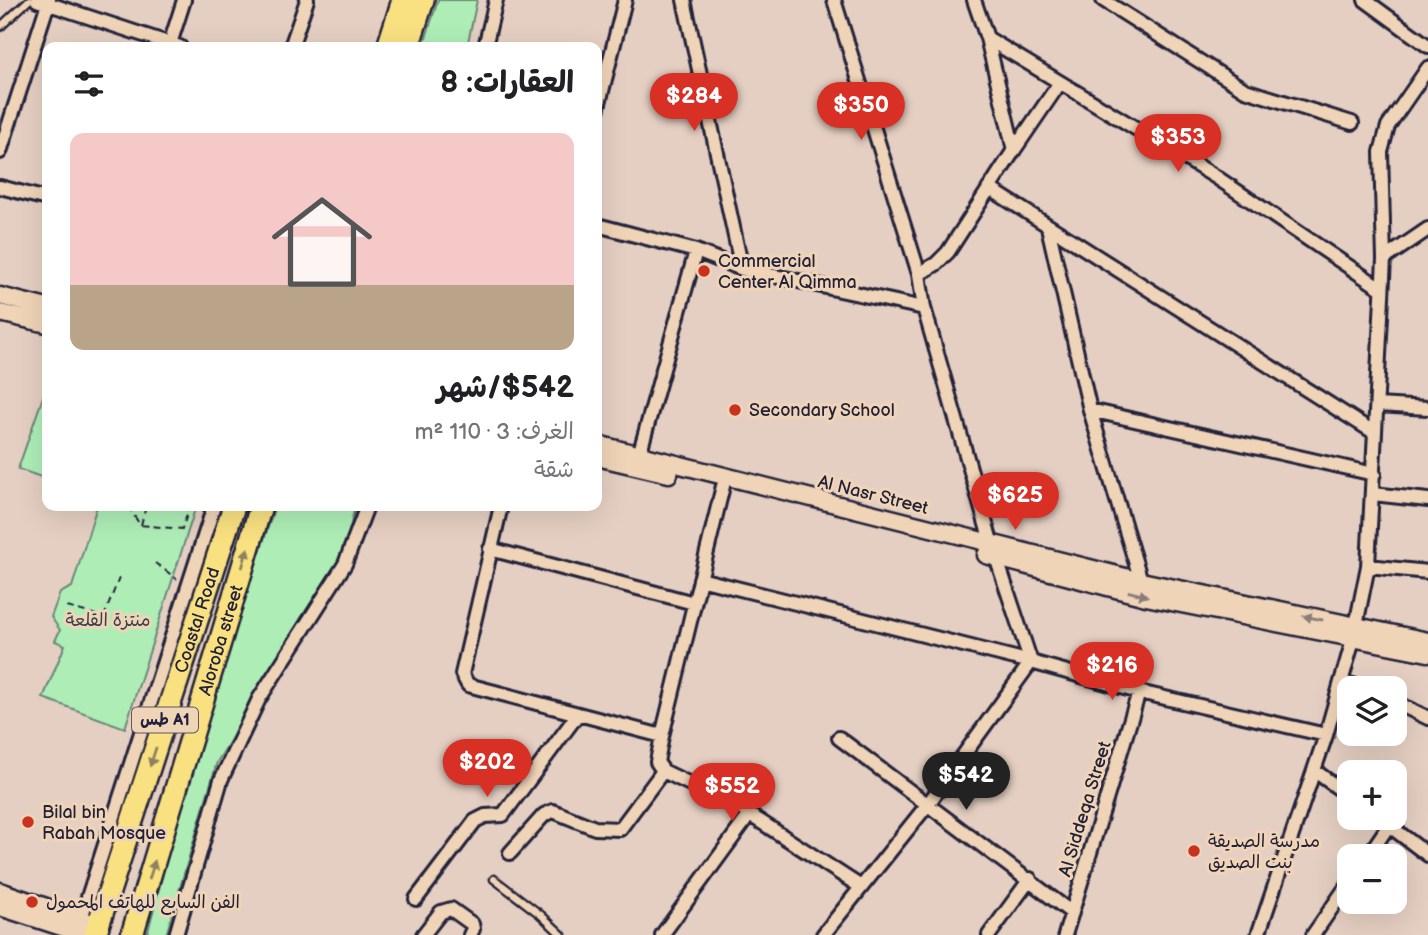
<!DOCTYPE html>
<html lang="ar">
<meta charset="utf-8">
<style>
:root{--surface:#fff;--page:#f6f6f6;--text:#202124;--muted:#757577;--accent:#d93025}
body{margin:0;font-family:"Balsamiq Sans","Playpen Sans Arabic",sans-serif;background:var(--page);color:var(--text);direction:rtl;height:100vh;display:flex;flex-direction:column;font-size:26px;white-space:nowrap}
*{box-sizing:border-box;margin:0}
p{font-size:23px;color:var(--muted)}
.icon{flex:none;width:38px;height:38px;fill:none;stroke:currentColor;stroke-width:2;stroke-linecap:round;stroke-linejoin:round}
.map{position:relative;flex:1;overflow:hidden;direction:ltr}
.details{position:absolute;left:42px;top:42px;width:560px;height:469px;display:flex;flex-direction:column;background:var(--surface);border-radius:14px;box-shadow:0 7px 28px #0002;direction:rtl}
.details>*{flex:none}
.buttons{position:absolute;left:1337px;top:676px;display:grid;gap:14px}
.buttons a{display:grid;place-items:center;width:70px;height:70px;border-radius:14px;background:var(--surface);box-shadow:0 7px 28px #0002;font-size:35px}
.price{position:absolute;translate:-50% -60px;padding:0 16px;border-radius:24px;background:var(--accent);color:#fff;font-size:23px;line-height:46px;filter:drop-shadow(0 2px 4px #0008)}
.price::after{content:'';position:absolute;left:50%;top:42px;width:21px;height:16px;margin-left:-10px;background:inherit;clip-path:polygon(0 0,100% 0,50% 100%)}
.price.on{background:#222;color:#fff}
ul{padding:0;list-style:none}
li{display:grid;align-content:center;gap:14px;height:371px;padding:0 28px}
li span{display:grid;place-items:center;height:217px;border-radius:14px;color:#555}
li>.icon{margin-inline-start:auto}
span .icon{width:126px;height:126px;fill:#fffc;stroke-width:1}
li b{font-size:30px}
h2{display:flex;justify-content:space-between;align-items:center;height:84px;padding:0 28px;font-size:30px}
.map>svg:first-child{display:block}
.green{fill:#aeeeb6;stroke:#688878;stroke-width:2}
.lines{fill:none;stroke-linecap:round;stroke-linejoin:round}
.service-casing{stroke:#22223b;stroke-width:11}
.minor-casing{stroke:#22223b;stroke-width:18}
.tertiary-casing{stroke:#22223b;stroke-width:21}
.trunk-casing{stroke:#22223b;stroke-width:26}
.path{stroke:#22223b;stroke-width:2;stroke-dasharray:7 5;stroke-linecap:butt}
.service{stroke:#f0d4b7;stroke-width:6}
.minor{stroke:#f0d4b7;stroke-width:12}
.tertiary{stroke:#f0d4b7;stroke-width:16}
.trunk{stroke:#f9e181;stroke-width:21}
.oneway{fill:#8e825e}
.oneway2{fill:#897b79}
.poi-dot{fill:#c8321e;stroke:#f0d4b7;stroke-width:2.5}
.labels{text-anchor:middle;dominant-baseline:central;stroke-width:6;stroke-linejoin:round;paint-order:stroke}
.shield{fill:#f0d4b7;stroke:#605760;stroke-width:2}
.shield-label{font-size:16px;font-weight:bold;fill:#22223b}
.poi-label{font-size:18px;fill:#22223b;stroke:#f0d4b7;text-anchor:start}
.street-label{font-size:18px;fill:#22223b;stroke:#f0d4b7}
.park-label{font-size:18px;fill:#37414d;stroke:#f0d4b7}
</style>
<div class="map">
<svg width="1428" height="935" viewBox="0 0 1428 935">
<rect width="100%" height="100%" fill="#e5cfc2"/>
<filter id="ink" filterUnits="userSpaceOnUse"><feTurbulence type="fractalNoise" baseFrequency=".0143" numOctaves="2"/><feDisplacementMap in="SourceGraphic" scale="14" xChannelSelector="R" yChannelSelector="G"/><feConvolveMatrix kernelMatrix="1 2 1 2 8 2 1 2 1" color-interpolation-filters="sRGB"/></filter>
<g filter="url(#ink)">
<path class="green" d="M438 0H477L467 47H423Z
M47 385V479L18 469Z
M97 506H196L125 728 43 698 65 645 55 641 60 630 51 617 60 593 72 587Z
M275 506H355L343 559 217 762 166 935H147L194 754Z"/>
<g class="lines">
<g class="service-casing">
<path id="service" d="M0 27 29 0
M494 879 541 915 562 935"/>
</g>
<g class="minor-casing">
<path id="minor" d="M37 0 180 47
M684 0 742 269
M834 0 919 274 924 308 992 545 1031 662 1139 692 1326 735
M1103 0 1245 90 1352 123
M1365 0 1428 46
M987 38 1216 177 1382 289
M169 47 184 0
M291 47 307 0
M485 47 496 0
M597 111 625 0
M1014 150 1059 84
M0 152 49 0
M0 187 47 199
M989 188 1375 433
M597 225 696 251 742 269 924 308
M1048 227 1090 410 1141 581
M1384 259 1428 229
M919 274 936 264 948 252 1014 150 987 38 974 0
M1377 405 1428 408
M1090 410 1374 474
M639 455 696 251
M1373 494 1428 500
M501 506 462 674 468 685 662 736 723 486
M490 549 694 603
M1368 566 1428 572
M700 579 1031 662 928 804 823 935
M1342 681 1360 688
M1395 702 1428 718
M662 736 657 762 663 771 738 807 861 887
M839 738 1072 913
M1315 771 1349 796
M1378 817 1428 855
M510 853 544 815 553 811 595 828 620 829 663 771
M1368 856 1389 825
M416 899 475 821 485 816 503 815 578 714
M79 925 214 506
M176 935 221 780 259 699 345 564 367 506
M423 935 441 912 451 909 472 924 473 929 470 935
M662 935 750 814
M989 935 1030 879
M1065 935 1139 692
M1258 935 1326 735 1353 640 1368 566 1384 259 1381 152 1388 126 1428 68
M1313 935 1349 883"/>
</g>
<g class="tertiary-casing">
<path id="tertiary" d="M0 296 47 308
M0 313 47 324
M597 444 1141 581 1428 641
M597 457 669 474
M986 555 1146 597 1428 653
M0 891 98 925
M0 907 86 935"/>
</g>
<g class="trunk-casing">
<g id="trunk">
<path d="M388 47 403 0"/>
<path d="M408 47 423 0"/>
<path id="s1" d="M95 935 234 506"/>
<path id="s2" d="M132 935 261 506"/>
</g>
</g>
<path class="path" d="M128 506 140 525 182 529 190 506
M141 525 146 506
M155 563 177 579
M67 607 100 616 105 614 119 578"/>
<use href="#service" class="service"/>
<use href="#minor" class="minor"/>
<use href="#tertiary" class="tertiary"/>
<use href="#trunk" class="trunk"/>
</g>
<defs><path id="oneway-solid" d="M-6-.8H1V-3.2L6.5 0L1 3.2V.8H-6Z" transform="scale(1.75)"/></defs>
<g class="oneway">
<use href="#oneway-solid" transform="translate(245 558) rotate(-74)"/>
<use href="#oneway-solid" transform="translate(153 757) rotate(108)"/>
<use href="#oneway-solid" transform="translate(152 870) rotate(-73)"/>
</g>
<g class="oneway2">
<use href="#oneway-solid" transform="translate(1138 594) rotate(14)"/>
<use href="#oneway-solid" transform="translate(1313 618) rotate(-168)"/>
</g>
</g>
<g class="poi-dot">
<circle cx="704" cy="271" r="7"/>
<circle cx="735" cy="410" r="7"/>
<circle cx="28" cy="822" r="7"/>
<circle cx="1194" cy="851" r="7"/>
<circle cx="32" cy="902" r="7"/>
</g>
<g class="labels">
<rect class="shield" x="132" y="707.5" width="66" height="25" rx="5"/>
<g class="shield-label">
<text x="165" y="720">طس A1</text>
</g>
<g class="poi-label">
<text x="718" y="261">Commercial<tspan x="718" dy="21">Center Al Qimma</tspan></text>
<text x="749" y="410">Secondary School</text>
<text x="42" y="812">Bilal bin<tspan x="42" dy="21">Rabah Mosque</tspan></text>
<text x="1208" y="841">مدرسة الصديقة<tspan x="1208" dy="21">بنت الصديق</tspan></text>
<text x="46" y="902">الفن السابع للهاتف المحمول</text>
</g>
<g class="street-label">
<text transform="translate(873 495) rotate(14)">Al Nasr Street</text>
<text stroke="none"><textPath href="#s1" startOffset="331">Coastal Road</textPath></text>
<text stroke="none"><textPath href="#s2" startOffset="308">Aloroba street</textPath></text>
<text transform="translate(1085 809) rotate(-73)">Al Siddeqa Street</text>
</g>
<g class="park-label">
<text x="108" y="620">منتزة القلعة</text>
</g>
</g>
</svg>
<div class="buttons">
<a><svg class="icon" aria-label="layers" viewBox="0 0 24 24"><path d="M12 4l9 5-9 5-9-5zM3 14l9 5 9-5"/></svg></a>
<a>+</a>
<a>−</a>
</div>
<b class="price" style="left:694px;top:133px">$284</b>
<b class="price" style="left:861px;top:142px">$350</b>
<b class="price" style="left:1178px;top:174px">$353</b>
<b class="price" style="left:1015px;top:532px">$625</b>
<b class="price" style="left:1112px;top:702px">$216</b>
<b class="price" style="left:487px;top:799px">$202</b>
<b class="price on" style="left:966px;top:812px">$542</b>
<b class="price" style="left:732px;top:823px">$552</b>
<section class="details">
<h2>العقارات: 8<svg class="icon" aria-label="filters" viewBox="0 0 24 24"><path d="M4 7h16M4 17h16"/><circle cx="9" cy="7" r="2"/><circle cx="15" cy="17" r="2"/></svg></h2>
<ul>
<li><span style="background:linear-gradient(#f6c9c9 70%,#b9a48a 0)"><svg class="icon" aria-label="home" viewBox="0 0 24 24"><path d="M3 11l9-7 9 7M6 9v11h12V9"/></svg></span><div><b>$542/شهر</b><p>الغرف: 3 · 110 m²</p><p>شقة</p></div></li>
</ul>
</section>
</div>
